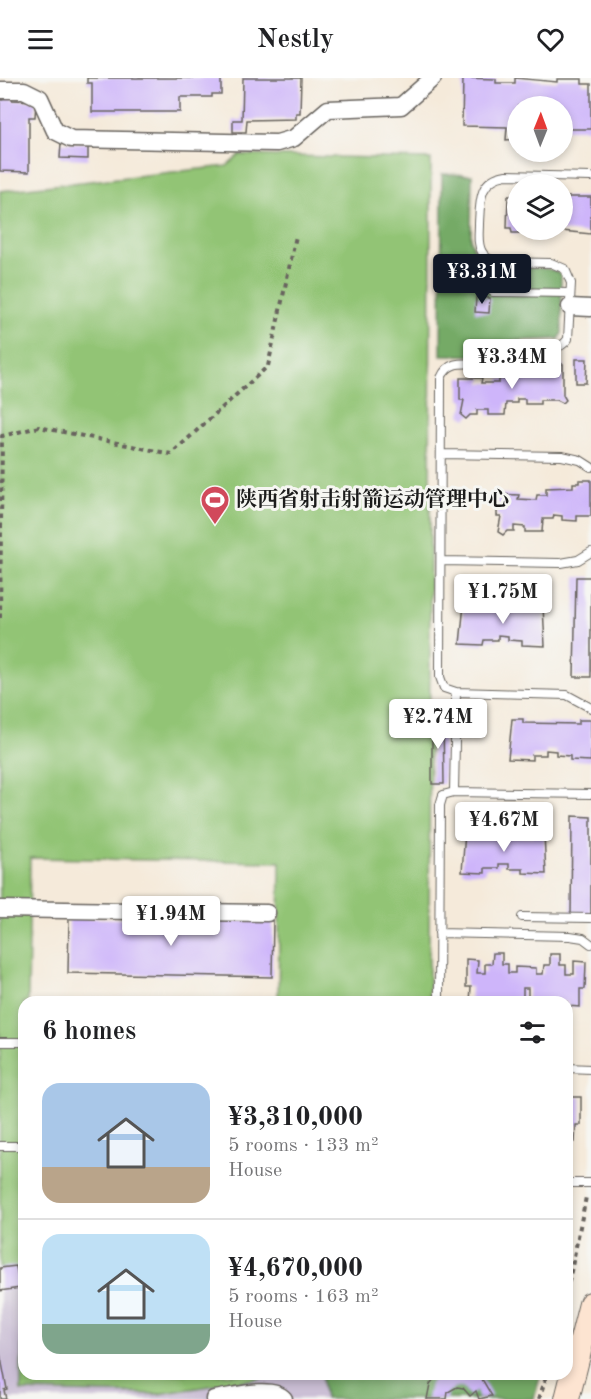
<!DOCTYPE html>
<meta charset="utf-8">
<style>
:root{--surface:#fff;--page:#f2f2f2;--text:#202124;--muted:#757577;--line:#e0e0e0;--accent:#111827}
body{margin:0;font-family:"Old Standard TT","Noto Serif SC",serif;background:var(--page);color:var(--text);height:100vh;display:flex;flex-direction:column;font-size:22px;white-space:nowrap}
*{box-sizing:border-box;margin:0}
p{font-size:20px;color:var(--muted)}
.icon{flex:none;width:33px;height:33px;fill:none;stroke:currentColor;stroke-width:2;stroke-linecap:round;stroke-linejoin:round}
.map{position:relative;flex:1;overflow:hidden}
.details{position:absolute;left:18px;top:918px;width:555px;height:384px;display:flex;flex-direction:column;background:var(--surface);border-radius:18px;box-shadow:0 3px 9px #0003}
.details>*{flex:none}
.needle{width:39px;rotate:1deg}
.buttons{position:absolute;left:507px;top:18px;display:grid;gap:12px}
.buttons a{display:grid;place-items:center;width:66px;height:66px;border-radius:50%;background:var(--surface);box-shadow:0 3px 9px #0003;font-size:30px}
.price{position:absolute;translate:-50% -51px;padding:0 14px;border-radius:6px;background:#fff;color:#222;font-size:20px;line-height:39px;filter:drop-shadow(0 2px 3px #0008)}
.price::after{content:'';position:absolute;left:50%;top:36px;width:18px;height:14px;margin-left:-9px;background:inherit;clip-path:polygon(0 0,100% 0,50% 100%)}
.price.current{background:var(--accent);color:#fff}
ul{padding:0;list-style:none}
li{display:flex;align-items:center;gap:18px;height:150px;padding:0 24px}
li+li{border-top:2px solid var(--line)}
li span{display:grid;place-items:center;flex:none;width:168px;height:120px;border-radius:18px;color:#555}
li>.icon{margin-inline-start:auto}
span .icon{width:72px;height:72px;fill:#fffc;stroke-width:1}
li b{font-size:26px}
h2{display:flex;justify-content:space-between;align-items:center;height:72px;padding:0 24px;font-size:26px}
header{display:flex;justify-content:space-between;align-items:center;height:78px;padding:0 24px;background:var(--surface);font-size:27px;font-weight:600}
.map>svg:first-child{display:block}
.industrial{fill:#cbbfd5}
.green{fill:#92c475;stroke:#577048;stroke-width:1.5}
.forest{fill:#75aa66;stroke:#486341;stroke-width:1.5}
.building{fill:#ceb5fa}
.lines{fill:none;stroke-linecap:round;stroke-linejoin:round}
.lane-casing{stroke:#68645e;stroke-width:10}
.street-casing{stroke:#68645e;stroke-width:19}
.secondary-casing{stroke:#68645e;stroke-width:26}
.path{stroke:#68645e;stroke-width:4;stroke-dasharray:4.5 4.5;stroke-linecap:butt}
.lane{stroke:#fff;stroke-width:8}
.street{stroke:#fff;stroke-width:16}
.secondary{stroke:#fde4d1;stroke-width:24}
.labels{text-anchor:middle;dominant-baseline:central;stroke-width:6;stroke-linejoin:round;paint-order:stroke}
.poi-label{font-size:21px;font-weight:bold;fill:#1c1c1c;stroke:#f6f6f2;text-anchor:start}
</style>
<header><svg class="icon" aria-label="menu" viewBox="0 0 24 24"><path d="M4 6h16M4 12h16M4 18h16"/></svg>Nestly<svg class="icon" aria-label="heart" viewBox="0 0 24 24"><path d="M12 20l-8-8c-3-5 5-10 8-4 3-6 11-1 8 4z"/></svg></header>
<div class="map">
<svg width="591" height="1321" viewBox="0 0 591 1321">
<rect width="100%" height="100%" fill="#f6f6f2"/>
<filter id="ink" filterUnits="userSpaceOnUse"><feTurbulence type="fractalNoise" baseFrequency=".0167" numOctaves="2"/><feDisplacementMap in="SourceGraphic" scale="12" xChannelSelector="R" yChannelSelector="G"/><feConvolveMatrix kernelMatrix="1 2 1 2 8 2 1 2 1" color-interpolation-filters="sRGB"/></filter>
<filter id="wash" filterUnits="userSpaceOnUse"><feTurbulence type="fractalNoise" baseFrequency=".008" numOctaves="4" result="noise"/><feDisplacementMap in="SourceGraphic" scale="24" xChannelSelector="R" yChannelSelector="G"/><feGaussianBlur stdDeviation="1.35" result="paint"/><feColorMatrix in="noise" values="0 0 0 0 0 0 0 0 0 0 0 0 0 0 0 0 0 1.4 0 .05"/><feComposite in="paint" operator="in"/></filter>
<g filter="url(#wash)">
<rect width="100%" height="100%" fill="#f5eada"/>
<path class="industrial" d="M23 1190 21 1313 321 1296 325 1321H0V1192Z"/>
<path class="green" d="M240 77 431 81 429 924H278L280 784 30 780 28 924H24V1296H287L158 1316 21 1313 23 1190 0 1192V113L227 88Z"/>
<path class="forest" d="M442 96 472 97 471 163 479 183C502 198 546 182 561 197L562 255 559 261 512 263 491 278 441 277Z
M321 1296H541L534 1321H325Z"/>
<g id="blocks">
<path class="building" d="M87 0H221V16H212V19H180V34H92V5H87Z
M243 0H301L300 35H296V41L247 42 246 54H233V42H242Z
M463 0 496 1V5H515V0L557 4V1H582V6H591V51H562V28H518V61L506 62 507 49 462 48Z
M3 17H12V22L36 23 35 39H29V94L0 93V22H3Z
M61 65H88V81L60 80Z
M508 118H518L519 155H512L511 150H507Z
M562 119H591V156L562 153Z
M476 219 490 220 489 235 475 234Z
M576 281H587L586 305H576Z
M542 286H563V317L566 322 563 325 557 322H540V326H525V321H517V325H506L505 337H488V332H477V337H470L466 341 461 337 464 322H460V300H482L481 305H499V301H509V293L536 292V289H542Z
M579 402H591V438H577V443L562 442V438L554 437 553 441H543L542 454H525V449L514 448V453H507L503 457 498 454 501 438H497V416L519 417 518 421 536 422 537 417H546V410L573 409V405H579Z
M576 499H591V599H574Z
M464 526H475V530L532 531V527L543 528 545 568 522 567V563L508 562V558L498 557V562H484L483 567 460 566Z
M432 638H443L444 706H432Z
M512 641H523V645L579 646V642H591V683L570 682V678L556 677V673L546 672V677H532V682L508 681Z
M572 738 591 739V838H571Z
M465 754 476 755V758L532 759V756H544L546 796 523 795V791H509V786H499V790H485V795L462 794Z
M69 840 273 843 272 899 68 895Z
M493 875H502V886H508V895H515V889L536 890V896H543L544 887H550V876H560V887H566V896H574V883L586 884 585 911H580V929L567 928V924H528V910H523V924H470L471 909H466V881L478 882 477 895H485V886H492Z
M569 1019H581V1047H576L575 1064H567Z
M16 1188 20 1210 0 1213V1190Z
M0 1275 7 1311 4 1312 6 1321H0Z
M438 1296H479L492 1318 479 1321 476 1313 470 1318 463 1310 457 1309 448 1314 447 1321H427L430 1306Z"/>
</g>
</g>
<g filter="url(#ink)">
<use href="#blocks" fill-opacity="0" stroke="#68645e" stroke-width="1.5"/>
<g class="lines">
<g class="lane-casing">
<path id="lane" d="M493 214 570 215
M441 376 562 378 580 382 591 389
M441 483 561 485 578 482 591 474
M456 614 567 617 591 630
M454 714 591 716
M522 839 591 840
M439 855 570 858 583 860 591 866
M439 924 440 727 443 717 454 714 456 614 444 610 440 599 441 300C451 277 472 289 491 285 503 283 507 271 520 270 536 269 557 277 568 261L571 205 565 191 551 185 498 184C491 182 486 181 482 174 477 166 479 155 479 146 480 123 479 101 506 97L591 99
M0 964H24
M567 990 591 991
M0 1068H24
M567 1105H591"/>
</g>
<g class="street-casing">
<path id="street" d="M0 12H24L40 20 55 53 71 61 277 65 294 60 328 31 401 28 433 0
M570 229 591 230
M0 831 267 835
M214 1321C231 1319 272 1307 284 1321"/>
</g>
<g class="secondary-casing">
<path id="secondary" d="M567 1321 591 1226"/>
</g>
<path class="path" d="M0 540 2 358 39 349 171 376 268 288 296 158
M567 1213 586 1119
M539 1321 547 1296"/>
<use href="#lane" class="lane"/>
<use href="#street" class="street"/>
<use href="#secondary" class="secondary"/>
</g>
</g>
<defs>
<g id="stadium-pin" transform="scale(1.5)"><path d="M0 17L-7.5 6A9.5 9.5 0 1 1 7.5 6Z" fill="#d1495b" stroke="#f6f6f2"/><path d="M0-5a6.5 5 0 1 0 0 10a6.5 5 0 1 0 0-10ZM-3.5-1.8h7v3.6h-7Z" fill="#fff"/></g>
</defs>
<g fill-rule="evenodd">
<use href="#stadium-pin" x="215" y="422"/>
</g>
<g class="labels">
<g class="poi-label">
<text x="236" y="422">陕西省射击射箭运动管理中心</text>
</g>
</g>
</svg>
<div class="buttons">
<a><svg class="needle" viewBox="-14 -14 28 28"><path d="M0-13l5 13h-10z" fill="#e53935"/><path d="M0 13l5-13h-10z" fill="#757577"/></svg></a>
<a><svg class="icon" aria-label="layers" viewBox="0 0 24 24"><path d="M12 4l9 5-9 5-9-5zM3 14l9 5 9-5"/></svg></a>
</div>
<b class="price current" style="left:482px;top:227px">¥3.31M</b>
<b class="price" style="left:512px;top:312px">¥3.34M</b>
<b class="price" style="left:503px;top:547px">¥1.75M</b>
<b class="price" style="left:438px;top:672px">¥2.74M</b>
<b class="price" style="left:504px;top:775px">¥4.67M</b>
<b class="price" style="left:171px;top:869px">¥1.94M</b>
<section class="details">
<h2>6 homes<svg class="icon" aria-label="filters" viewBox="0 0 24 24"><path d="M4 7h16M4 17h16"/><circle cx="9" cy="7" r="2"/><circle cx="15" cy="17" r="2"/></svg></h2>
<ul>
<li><span style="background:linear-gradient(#a9c7e8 70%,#b9a48a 0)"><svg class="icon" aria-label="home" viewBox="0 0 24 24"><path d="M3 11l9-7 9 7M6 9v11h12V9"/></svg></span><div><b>¥3,310,000</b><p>5 rooms · 133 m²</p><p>House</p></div></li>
<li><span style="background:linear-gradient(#bfe0f5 75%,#7fa58c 0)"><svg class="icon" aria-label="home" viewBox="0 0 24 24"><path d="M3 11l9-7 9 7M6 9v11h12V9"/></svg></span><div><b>¥4,670,000</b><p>5 rooms · 163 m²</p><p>House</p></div></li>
</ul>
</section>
</div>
